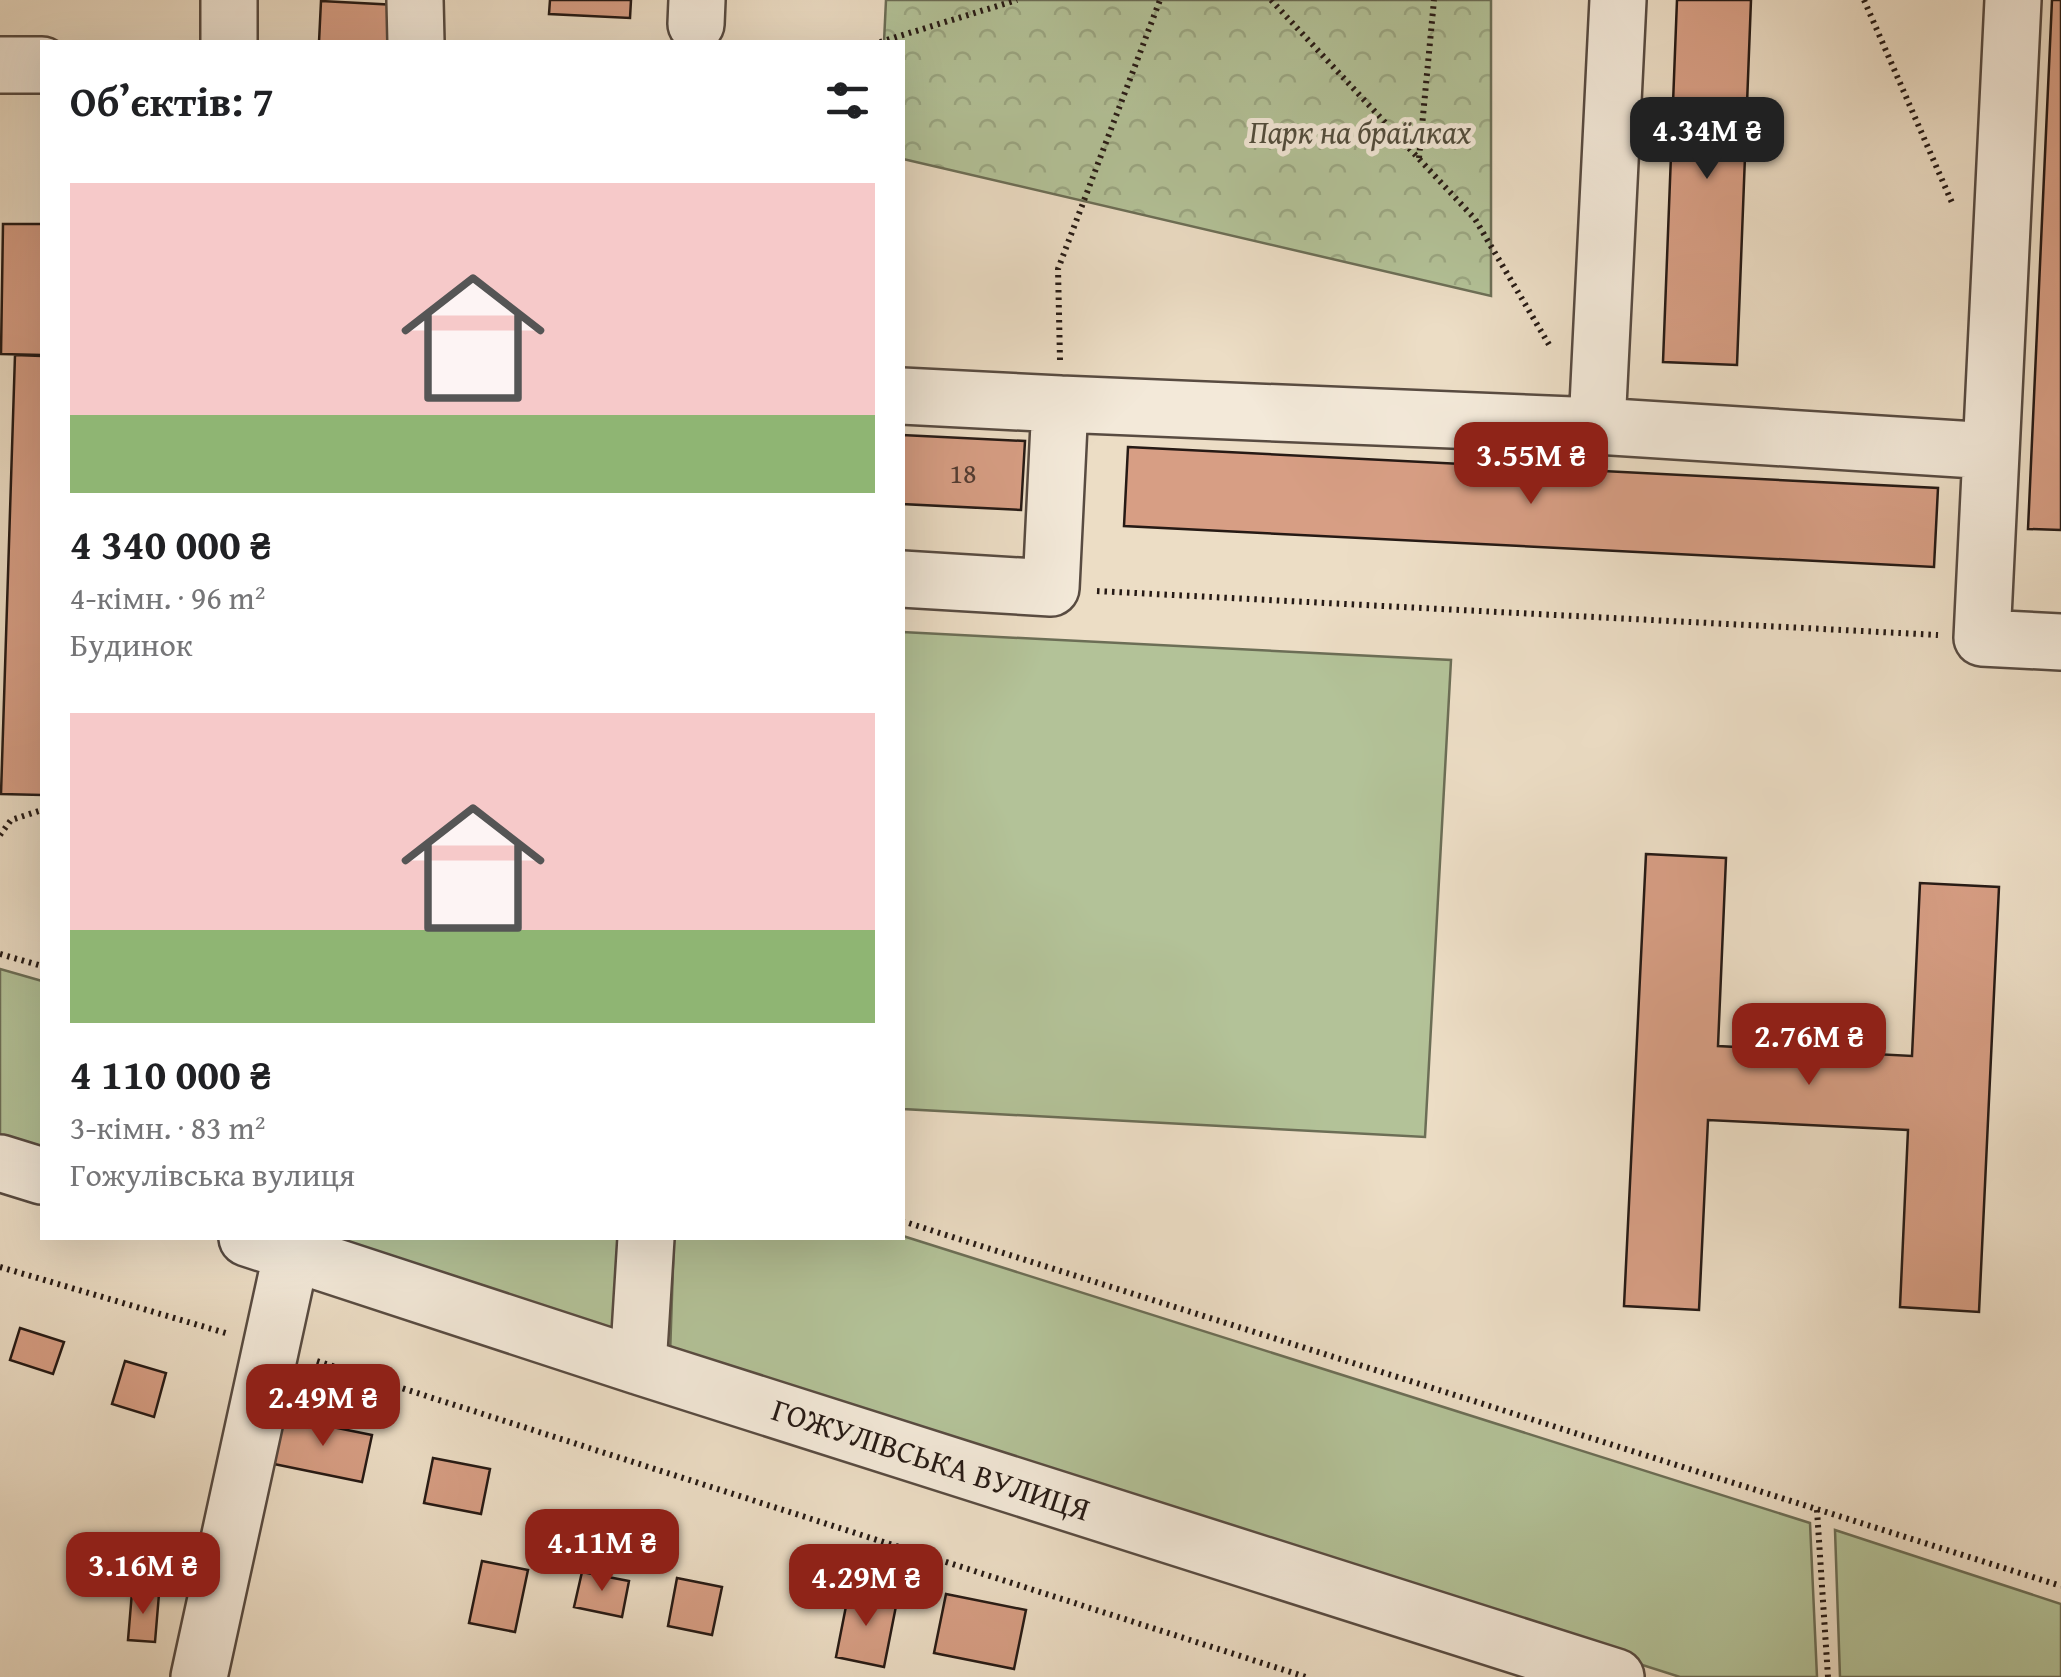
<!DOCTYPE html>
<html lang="uk">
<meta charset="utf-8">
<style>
:root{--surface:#fff;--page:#f2f2f2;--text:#202124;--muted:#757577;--accent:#8f2418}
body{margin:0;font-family:"Gentium Book Plus",serif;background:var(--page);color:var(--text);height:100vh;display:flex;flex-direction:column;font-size:38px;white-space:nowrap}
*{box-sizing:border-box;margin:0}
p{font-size:32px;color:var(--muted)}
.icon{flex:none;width:55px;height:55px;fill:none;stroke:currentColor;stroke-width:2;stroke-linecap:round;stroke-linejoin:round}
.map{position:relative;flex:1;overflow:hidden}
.side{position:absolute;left:40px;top:40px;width:865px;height:1200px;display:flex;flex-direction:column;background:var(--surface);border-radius:0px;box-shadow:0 10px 40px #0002}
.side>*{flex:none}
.price{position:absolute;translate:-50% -85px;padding:0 22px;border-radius:20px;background:var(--accent);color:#fff;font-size:32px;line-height:65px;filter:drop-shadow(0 2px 5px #0008)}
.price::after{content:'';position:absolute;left:50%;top:60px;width:30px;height:22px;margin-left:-15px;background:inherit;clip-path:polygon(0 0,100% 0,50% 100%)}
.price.active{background:#222;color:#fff}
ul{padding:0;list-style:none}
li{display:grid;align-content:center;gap:20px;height:530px;padding:0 30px}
li span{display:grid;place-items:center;height:310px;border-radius:0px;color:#555}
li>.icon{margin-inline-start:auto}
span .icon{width:180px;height:180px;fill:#fffc;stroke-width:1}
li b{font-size:42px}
h2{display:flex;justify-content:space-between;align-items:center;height:120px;padding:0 30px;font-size:42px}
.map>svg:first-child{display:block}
.grass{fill:#b3c298;stroke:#6c6e56;stroke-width:2.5}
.forest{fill:url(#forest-crowns);stroke:#6c6e56;stroke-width:2.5}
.building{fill:#d79e84;stroke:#261a15;stroke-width:2.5}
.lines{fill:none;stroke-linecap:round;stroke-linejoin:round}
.minor-casing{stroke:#584b41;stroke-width:60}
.path{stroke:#261a15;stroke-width:6;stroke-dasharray:2.5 5;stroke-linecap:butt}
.minor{stroke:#f3e9d9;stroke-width:55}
.labels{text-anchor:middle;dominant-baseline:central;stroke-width:10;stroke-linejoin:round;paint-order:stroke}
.number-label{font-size:28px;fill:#523b31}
.park-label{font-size:32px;font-style:italic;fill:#504c3c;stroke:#f3e9d9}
.street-label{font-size:32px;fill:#261a15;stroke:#f3e9d9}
</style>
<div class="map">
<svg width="2061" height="1677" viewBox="0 0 2061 1677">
<defs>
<pattern id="forest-crowns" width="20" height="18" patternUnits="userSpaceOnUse" patternTransform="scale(2.5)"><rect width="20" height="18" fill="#b3c298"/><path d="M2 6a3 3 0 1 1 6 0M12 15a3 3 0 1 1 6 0" fill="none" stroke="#9aa682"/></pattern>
</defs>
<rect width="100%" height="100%" fill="#ecddc5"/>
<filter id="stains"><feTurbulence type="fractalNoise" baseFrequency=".002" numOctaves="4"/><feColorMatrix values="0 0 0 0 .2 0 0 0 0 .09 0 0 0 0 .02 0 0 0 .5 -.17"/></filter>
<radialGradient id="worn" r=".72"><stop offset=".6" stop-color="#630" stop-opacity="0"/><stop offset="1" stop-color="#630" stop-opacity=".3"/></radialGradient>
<path class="grass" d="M902 632 1451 660 1425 1137 903 1109Z
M0 969 42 981V1157L0 1143Z
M903 1236 1810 1523 1817 1677H1680L670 1355 674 1238Z
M292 1238H630L621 1344Z
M1835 1530 2061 1604V1677H1840Z"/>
<path class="forest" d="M886 0H1491V296L903 159 902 42H884Z"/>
<path class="building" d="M550 0H631L630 18 549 14Z
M1677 0H1751L1737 365 1663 362Z
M2052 0H2061V530L2028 529Z
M321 1 397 5 395 42H319Z
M3 224H42V355L1 354Z
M15 355 42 356V795L1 794Z
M902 435 1025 441 1021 510 902 504Z
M1128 447 1938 488 1934 567 1124 526Z
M1646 854 1726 858 1718 1046 1912 1056 1920 883 1999 887 1979 1312 1900 1307 1908 1130 1708 1120 1699 1310 1624 1306Z
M20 1328 64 1342 53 1374 10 1360Z
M125 1361 166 1373 154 1417 112 1404Z
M283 1417 372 1435 362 1482 274 1464Z
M433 1458 490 1469 481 1514 424 1503Z
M482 1561 528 1570 515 1632 469 1623Z
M582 1572 629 1581 622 1617 574 1607Z
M677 1578 722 1587 712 1635 668 1626Z
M849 1591 897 1601 884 1667 836 1657Z
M132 1592 159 1594 155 1642 128 1640Z
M946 1594 1026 1610 1014 1669 934 1653Z"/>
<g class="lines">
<g class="minor-casing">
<path id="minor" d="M229 0V42
M415 0 416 42
M1618 0 1597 426 1991 451
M2013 0 1982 638 2061 642
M696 24 697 0
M0 65H42
M902 396 1060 404 1051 588 902 579
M1060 404 1597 426
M0 1163 42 1176
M247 1238 638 1366 1616 1677
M638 1366 646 1238
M199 1677 292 1251"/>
</g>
<path class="path" d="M1271 0 1475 219 1551 348
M1864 0 1953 205
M880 42 1017 0
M1419 158 1434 0
M1060 360 1058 269 1160 0
M1097 591 1938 635
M0 835 11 820 42 810
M0 954 42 966
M902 1221 2061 1586
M0 1267 229 1334
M317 1361 1306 1677
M1817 1510 1828 1677"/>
<use href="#minor" class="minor"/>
</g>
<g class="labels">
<g class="number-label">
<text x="963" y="472">18</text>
</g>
<g class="park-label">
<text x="1360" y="131">Парк на браїлках</text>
</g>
<g class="street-label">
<text transform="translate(931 1459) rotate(18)">ГОЖУЛІВСЬКА ВУЛИЦЯ</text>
</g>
</g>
<rect width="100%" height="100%" filter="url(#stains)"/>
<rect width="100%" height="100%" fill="url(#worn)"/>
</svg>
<b class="price active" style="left:1707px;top:182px">4.34M ₴</b>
<b class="price" style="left:1531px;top:507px">3.55M ₴</b>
<b class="price" style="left:1809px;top:1088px">2.76M ₴</b>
<b class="price" style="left:323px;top:1449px">2.49M ₴</b>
<b class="price" style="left:602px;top:1594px">4.11M ₴</b>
<b class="price" style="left:143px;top:1617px">3.16M ₴</b>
<b class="price" style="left:866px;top:1629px">4.29M ₴</b>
<section class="side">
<h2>Об’єктів: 7<svg class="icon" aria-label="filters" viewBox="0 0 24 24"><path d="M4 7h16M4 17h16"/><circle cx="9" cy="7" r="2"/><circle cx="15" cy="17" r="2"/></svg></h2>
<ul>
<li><span style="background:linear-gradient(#f6c9c9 75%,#8fb573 0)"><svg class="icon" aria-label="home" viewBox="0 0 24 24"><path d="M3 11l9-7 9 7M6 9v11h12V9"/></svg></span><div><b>4 340 000 ₴</b><p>4-кімн. · 96 m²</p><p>Будинок</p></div></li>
<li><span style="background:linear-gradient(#f6c9c9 70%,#8fb573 0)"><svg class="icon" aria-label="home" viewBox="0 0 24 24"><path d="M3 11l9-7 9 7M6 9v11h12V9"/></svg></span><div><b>4 110 000 ₴</b><p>3-кімн. · 83 m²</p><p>Гожулівська вулиця</p></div></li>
</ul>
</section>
</div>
